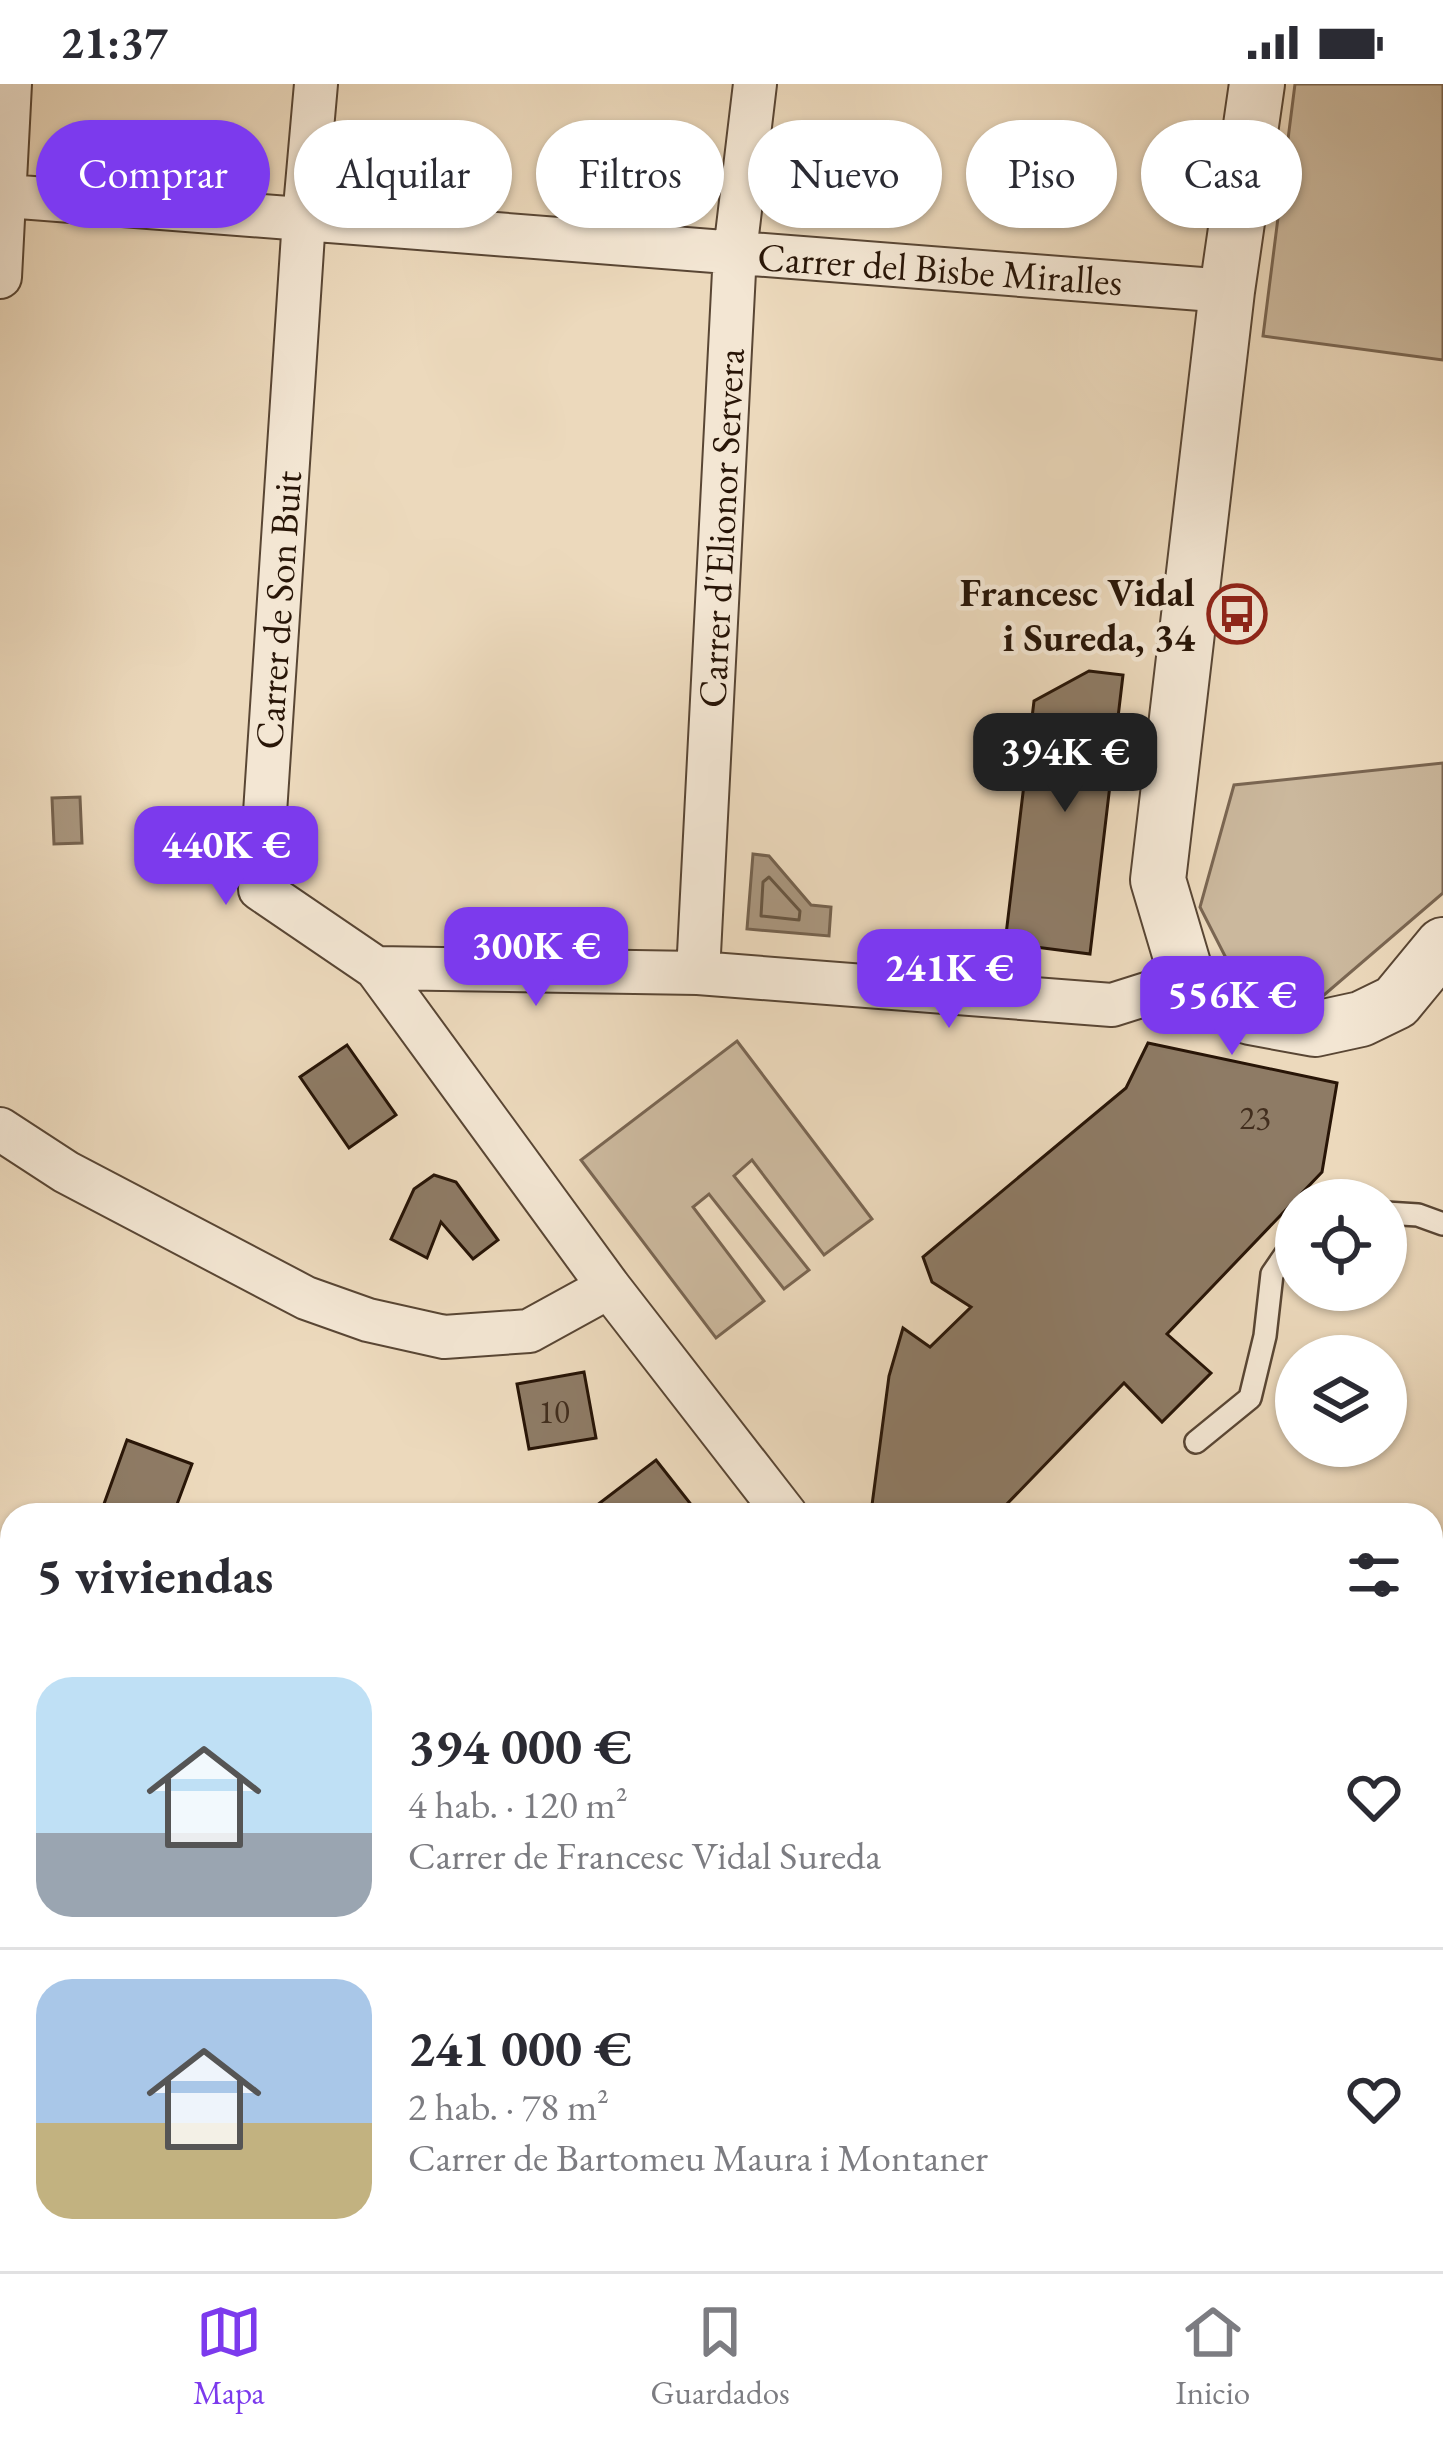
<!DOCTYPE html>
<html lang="es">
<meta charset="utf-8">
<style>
:root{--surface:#fff;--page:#f7f7f7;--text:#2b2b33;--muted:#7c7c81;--line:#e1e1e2;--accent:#7c3aed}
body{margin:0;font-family:"EB Garamond",serif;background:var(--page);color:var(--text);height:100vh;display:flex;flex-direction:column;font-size:45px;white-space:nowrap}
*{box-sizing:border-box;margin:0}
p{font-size:39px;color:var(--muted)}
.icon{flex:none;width:66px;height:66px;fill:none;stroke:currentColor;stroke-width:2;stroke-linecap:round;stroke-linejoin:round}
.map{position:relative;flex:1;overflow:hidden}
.sheet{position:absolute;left:0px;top:1419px;width:1443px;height:768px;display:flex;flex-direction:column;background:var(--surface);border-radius:36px 36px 0 0;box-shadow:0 3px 9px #0004}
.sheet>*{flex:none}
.top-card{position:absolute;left:36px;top:36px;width:1371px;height:108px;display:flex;gap:24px}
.tools{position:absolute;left:1275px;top:1095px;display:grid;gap:24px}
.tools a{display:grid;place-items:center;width:132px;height:132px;border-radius:50%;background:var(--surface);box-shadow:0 3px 9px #0004;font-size:60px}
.price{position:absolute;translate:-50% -102px;padding:0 27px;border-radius:24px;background:var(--accent);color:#fff;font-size:39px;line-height:78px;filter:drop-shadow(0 3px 6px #0008)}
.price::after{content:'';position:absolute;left:50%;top:72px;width:36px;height:27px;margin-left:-18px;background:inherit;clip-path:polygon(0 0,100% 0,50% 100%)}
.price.on{background:#222;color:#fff}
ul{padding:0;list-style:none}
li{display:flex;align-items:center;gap:36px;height:300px;padding:0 36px}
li+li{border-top:3px solid var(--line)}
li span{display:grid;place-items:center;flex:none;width:336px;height:240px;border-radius:36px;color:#555}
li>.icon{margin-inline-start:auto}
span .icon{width:144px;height:144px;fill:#fffc;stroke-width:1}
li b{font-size:51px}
h2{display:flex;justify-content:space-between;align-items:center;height:144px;padding:0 36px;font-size:51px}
.tag{padding:0 42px;border-radius:54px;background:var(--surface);box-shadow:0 3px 9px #0004;font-size:42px;line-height:108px}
.tag.on{background:var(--accent);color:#fff}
.status{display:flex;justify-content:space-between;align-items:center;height:84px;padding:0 60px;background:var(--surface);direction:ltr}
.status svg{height:33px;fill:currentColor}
.dock{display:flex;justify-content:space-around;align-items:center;height:168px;border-top:3px solid var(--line);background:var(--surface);font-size:33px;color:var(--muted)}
.dock a{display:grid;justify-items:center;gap:6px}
.dock .on{color:var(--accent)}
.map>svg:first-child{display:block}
.green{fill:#cbb89d;stroke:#7a6652;stroke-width:3}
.water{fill:#a9967e;stroke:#75624e;stroke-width:3}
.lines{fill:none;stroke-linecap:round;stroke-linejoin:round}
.shore{stroke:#685642;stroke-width:3}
.building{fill:#8e7b65;stroke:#281507;stroke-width:3}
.service-casing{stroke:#594634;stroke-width:26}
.minor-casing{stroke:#594634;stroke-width:46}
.tertiary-casing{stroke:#594634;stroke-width:58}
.service{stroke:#f3e6d3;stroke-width:21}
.minor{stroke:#f3e6d3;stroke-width:42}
.tertiary{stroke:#f3e6d3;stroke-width:54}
.labels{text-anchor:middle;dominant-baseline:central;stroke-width:9;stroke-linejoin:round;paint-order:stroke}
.number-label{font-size:33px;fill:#422e1e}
.street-label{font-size:39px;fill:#281507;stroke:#f3e6d3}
.poi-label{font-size:39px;font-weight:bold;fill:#281507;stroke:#f3e6d3;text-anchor:end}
</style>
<div class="status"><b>21:37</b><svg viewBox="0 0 49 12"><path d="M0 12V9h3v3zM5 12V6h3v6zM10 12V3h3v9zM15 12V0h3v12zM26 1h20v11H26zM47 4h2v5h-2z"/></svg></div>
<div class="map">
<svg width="1443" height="2187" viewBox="0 0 1443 2187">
<rect width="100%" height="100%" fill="#ecd9bc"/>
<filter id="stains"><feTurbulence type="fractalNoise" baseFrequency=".00167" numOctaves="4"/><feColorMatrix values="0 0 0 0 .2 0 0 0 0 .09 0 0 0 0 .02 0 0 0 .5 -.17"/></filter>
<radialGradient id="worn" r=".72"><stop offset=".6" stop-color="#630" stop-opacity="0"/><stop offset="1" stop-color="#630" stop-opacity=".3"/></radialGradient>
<path class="green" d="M1295 0H1443V276L1263 252Z
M1443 679V809L1324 911 1227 876 1200 823 1234 701Z
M737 957 872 1135 824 1171 752 1076 734 1092 809 1186 784 1205 709 1110 693 1123 764 1217 716 1254 581 1076Z"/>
<path class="water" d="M80 713 82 759 54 760 52 714Z
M753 770 769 772 811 821 831 823 829 852 747 845Z
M1443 1604V1744L1431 1747V1619Z"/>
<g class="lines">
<path class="shore" d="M769 793 800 827 799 836 761 832 763 798Z"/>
</g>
<path class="building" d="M1089 587 1123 591 1090 870 1005 859 1034 617Z
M1148 959 1337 999 1322 1088 1167 1250 1211 1289 1162 1338 1124 1299 1003 1424 872 1421 889 1292 903 1244 930 1263 971 1223 932 1198 923 1173 1126 1004Z
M347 961 396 1031 349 1064 300 993Z
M434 1091 456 1098 498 1156 473 1175 441 1138 427 1174 391 1155 414 1105Z
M584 1288 596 1354 529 1365 517 1300Z
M127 1356 192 1380 173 1431H100Z
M656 1376 697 1428 695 1431H584Z
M1029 2175H1129L1084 2187H1032Z"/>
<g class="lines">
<g class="service-casing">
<path id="service" d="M1386 1129 1418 1131 1443 1140
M1196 1358 1250 1314 1265 1252 1272 1190 1296 1155"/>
</g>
<g class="minor-casing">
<path id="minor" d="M316 0 304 135 260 805 376 884 609 1203 786 1431
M7 112 1227 207
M0 193 10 0
M376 884 698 889 1112 921 1188 897
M698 889 735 168 755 0
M0 1045 66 1088 306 1214 368 1236 444 1253 529 1247 609 1203
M0 1479 12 1483
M1431 1876 1443 1873
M0 1909 12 1911
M1431 2141 1443 2138
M1248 2187 1296 2175"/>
</g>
<g class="tertiary-casing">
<path id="tertiary" d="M1257 0 1227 207 1158 796 1188 897 1250 933 1315 945 1361 935 1396 918 1443 861"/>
</g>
<use href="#service" class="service"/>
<use href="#minor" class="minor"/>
<use href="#tertiary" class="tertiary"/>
</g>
<defs>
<g id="bus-ring" transform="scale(3)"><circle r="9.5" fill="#f3e6d3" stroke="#8f2418" stroke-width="1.5"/><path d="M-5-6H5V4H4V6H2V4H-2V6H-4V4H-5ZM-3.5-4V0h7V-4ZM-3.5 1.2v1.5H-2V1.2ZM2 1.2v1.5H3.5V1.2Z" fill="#8f2418"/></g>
</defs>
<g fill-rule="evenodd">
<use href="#bus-ring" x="1237" y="530"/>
</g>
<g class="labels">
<g class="number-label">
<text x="1255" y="1033">23</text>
<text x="554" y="1327">10</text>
</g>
<g class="street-label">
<text transform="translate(940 185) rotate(4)">Carrer del Bisbe Miralles</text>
<text transform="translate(721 444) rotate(-87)">Carrer d'Elionor Servera</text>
<text transform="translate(278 526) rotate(-86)">Carrer de Son Buit</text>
</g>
<g class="poi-label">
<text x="1195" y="508">Francesc Vidal<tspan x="1195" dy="45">i Sureda, 34</tspan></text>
</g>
</g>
<rect width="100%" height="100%" filter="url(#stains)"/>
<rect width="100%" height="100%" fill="url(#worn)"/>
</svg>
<div class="tools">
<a><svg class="icon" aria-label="locate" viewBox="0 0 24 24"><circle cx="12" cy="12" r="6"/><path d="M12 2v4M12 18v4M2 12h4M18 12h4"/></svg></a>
<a><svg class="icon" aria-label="layers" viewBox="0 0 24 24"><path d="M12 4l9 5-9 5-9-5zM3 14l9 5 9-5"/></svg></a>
</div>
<b class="price on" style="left:1065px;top:731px">394K €</b>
<b class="price" style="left:226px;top:824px">440K €</b>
<b class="price" style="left:536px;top:925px">300K €</b>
<b class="price" style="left:949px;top:947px">241K €</b>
<b class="price" style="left:1232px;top:974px">556K €</b>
<div class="top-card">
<a class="tag on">Comprar</a>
<a class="tag">Alquilar</a>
<a class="tag">Filtros</a>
<a class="tag">Nuevo</a>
<a class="tag">Piso</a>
<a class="tag">Casa</a>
</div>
<section class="sheet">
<h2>5 viviendas<svg class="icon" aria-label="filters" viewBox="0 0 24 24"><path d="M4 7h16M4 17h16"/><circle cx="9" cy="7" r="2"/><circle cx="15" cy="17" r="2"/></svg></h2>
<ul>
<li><span style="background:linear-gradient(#bfe0f5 65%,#9aa5b1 0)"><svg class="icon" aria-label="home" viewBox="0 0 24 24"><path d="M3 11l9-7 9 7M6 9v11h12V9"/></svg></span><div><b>394 000 €</b><p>4 hab. · 120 m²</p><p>Carrer de Francesc Vidal Sureda</p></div><svg class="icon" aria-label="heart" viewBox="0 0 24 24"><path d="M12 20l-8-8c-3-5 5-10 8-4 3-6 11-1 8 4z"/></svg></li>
<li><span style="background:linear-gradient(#a9c7e8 60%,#c2b280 0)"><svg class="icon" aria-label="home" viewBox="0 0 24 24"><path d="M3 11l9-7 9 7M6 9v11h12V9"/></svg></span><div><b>241 000 €</b><p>2 hab. · 78 m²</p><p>Carrer de Bartomeu Maura i Montaner</p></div><svg class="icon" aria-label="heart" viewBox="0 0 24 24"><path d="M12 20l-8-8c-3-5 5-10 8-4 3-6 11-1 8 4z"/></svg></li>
</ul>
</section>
</div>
<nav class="dock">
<a class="on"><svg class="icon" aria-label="map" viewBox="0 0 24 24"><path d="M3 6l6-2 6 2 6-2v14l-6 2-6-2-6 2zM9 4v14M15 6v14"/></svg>Mapa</a>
<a><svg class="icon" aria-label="saved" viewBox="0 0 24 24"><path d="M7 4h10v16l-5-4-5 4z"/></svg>Guardados</a>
<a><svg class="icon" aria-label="home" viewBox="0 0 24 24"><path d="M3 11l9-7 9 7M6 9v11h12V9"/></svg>Inicio</a>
</nav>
